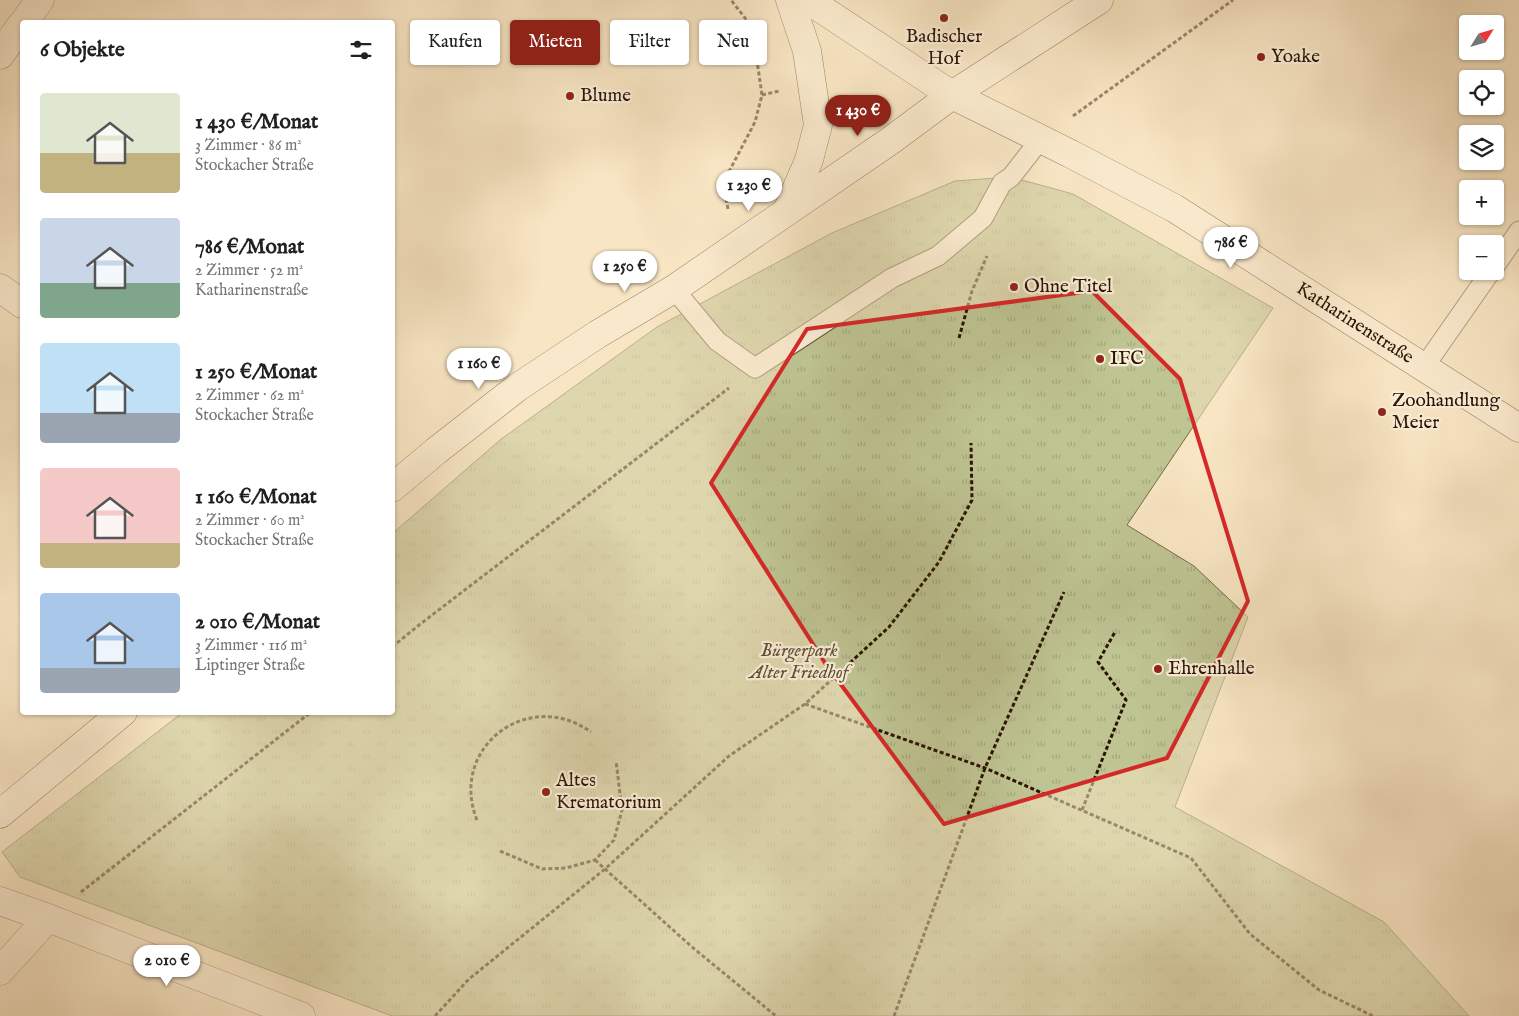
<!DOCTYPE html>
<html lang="de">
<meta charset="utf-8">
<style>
:root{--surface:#fff;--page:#f6f6f6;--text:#202124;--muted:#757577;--accent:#8f2418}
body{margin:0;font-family:"IM FELL English",serif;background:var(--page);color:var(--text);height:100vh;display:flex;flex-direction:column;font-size:19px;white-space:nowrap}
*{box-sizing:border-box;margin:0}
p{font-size:16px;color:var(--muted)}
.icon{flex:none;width:28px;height:28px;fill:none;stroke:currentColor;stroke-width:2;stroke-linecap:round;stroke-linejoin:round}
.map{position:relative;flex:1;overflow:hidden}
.panel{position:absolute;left:20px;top:20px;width:375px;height:695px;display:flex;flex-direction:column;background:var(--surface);border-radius:5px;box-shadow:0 1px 4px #0004}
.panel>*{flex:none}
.banner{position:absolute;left:410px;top:20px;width:475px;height:45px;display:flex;gap:10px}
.needle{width:32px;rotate:53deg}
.fabs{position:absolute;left:1459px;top:15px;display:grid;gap:10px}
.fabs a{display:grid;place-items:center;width:45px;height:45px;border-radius:5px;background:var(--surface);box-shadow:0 1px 4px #0004;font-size:25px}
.price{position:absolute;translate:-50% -42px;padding:0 11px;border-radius:18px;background:#fff;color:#222;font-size:16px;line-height:32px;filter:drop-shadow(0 1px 2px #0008)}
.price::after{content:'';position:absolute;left:50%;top:30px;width:15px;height:11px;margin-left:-8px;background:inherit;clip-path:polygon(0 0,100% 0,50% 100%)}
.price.selected{background:var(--accent);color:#fff}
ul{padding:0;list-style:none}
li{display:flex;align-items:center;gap:15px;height:125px;padding:0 20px}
li span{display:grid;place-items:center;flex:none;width:140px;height:100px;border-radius:5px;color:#555}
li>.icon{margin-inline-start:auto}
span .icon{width:60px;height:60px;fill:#fffc;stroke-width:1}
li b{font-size:21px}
h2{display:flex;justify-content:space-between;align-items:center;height:60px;padding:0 20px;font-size:21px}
.tag{padding:0 18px;border-radius:5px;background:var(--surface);box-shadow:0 1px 4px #0004;font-size:18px;line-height:45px}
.tag.selected{background:var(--accent);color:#fff}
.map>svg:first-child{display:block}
.park{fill:url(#park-tufts);stroke:#756c4b}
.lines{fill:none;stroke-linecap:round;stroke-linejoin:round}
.lane-casing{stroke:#5e4833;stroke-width:21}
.street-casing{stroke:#5e4833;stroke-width:29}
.secondary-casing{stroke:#2b1303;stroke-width:29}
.path{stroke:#2b1303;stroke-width:3;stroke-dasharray:4 2.5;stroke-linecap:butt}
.lane{stroke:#faeed8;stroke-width:19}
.street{stroke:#faeed8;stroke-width:28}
.secondary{stroke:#faeed8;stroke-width:28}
.marked{fill:none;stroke:#d62828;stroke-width:4;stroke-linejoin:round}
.poi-dot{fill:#8f2418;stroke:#faeed8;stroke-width:2}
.labels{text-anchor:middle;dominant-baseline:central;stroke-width:4.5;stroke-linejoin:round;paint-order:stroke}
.poi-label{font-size:19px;fill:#2b1303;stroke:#faeed8;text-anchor:start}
.street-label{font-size:19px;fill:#2b1303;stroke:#faeed8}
.park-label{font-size:19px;font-style:italic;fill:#5f5135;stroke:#faeed8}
</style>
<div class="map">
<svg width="1519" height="1016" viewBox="0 0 1519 1016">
<defs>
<pattern id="park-tufts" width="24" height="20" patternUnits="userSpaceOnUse" patternTransform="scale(1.25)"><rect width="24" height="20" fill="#bfc493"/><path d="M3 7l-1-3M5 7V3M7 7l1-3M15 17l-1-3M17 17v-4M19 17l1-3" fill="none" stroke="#a4a87d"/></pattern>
</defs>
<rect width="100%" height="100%" fill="#f8e5c3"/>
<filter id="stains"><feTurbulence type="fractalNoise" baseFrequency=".004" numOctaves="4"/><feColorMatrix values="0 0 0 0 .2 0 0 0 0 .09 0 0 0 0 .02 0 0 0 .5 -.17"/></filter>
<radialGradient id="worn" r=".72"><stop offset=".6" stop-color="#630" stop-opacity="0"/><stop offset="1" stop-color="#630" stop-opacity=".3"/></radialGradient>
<path class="park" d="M1011 177 1073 194 1273 308 1127 525 1194 566 1248 617 1175 807 1384 922 1469 1016H392L20 877 2 852 182 713 392 712 393 533 500 440 657 327 832 233 955 181Z"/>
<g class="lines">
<g class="lane-casing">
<path id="lane" d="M1495 266 1519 231
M674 289 717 341 755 368 892 278 938 256 983 218 1002 183 1011 177 1040 140
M1424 367 1491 271"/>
</g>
<g class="street-casing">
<path id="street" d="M24 22 40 0
M0 55 22 24
M0 288 22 304
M0 901 48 918 301 1016
M0 971 48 918"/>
</g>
<g class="secondary-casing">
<g id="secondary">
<path id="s1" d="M808 0 952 95 1071 154 1174 208 1519 428"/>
<path d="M787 211 809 160 818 125 807 51 790 0"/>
<path d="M392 488 436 451 518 387 598 334 674 289 890 141 952 95 1099 0"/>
<path d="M0 814 123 712"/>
</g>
</g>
<path class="path" d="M762 95 779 91
M1073 116 1233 0
M728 209 723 183 755 122 762 95 752 27 731 0
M959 338 972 291 987 256
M392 647 419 625 729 388
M805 704 985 768 1191 858 1250 934 1319 990 1373 1016
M1082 810 1126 700 1098 662 1115 632
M477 820C448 748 528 687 591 732
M500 851 542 869 566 868 595 860 614 840 622 810 616 761
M595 860 692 947 776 1016
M81 892 311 712
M435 1016 469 979 605 869 729 756 805 704 889 627 939 562 972 500 971 443
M894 1016 985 768 1064 592"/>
<use href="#lane" class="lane"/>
<use href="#street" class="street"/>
<use href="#secondary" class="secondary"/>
</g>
<path d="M0 0H1519V1016H0ZM1092 291 1180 379 1248 601 1167 758 944 824 825 663 711 483 807 329Z" fill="#f8e5c3" fill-opacity=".55" fill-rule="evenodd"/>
<path class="marked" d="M1092 291 1180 379 1248 601 1167 758 944 824 825 663 711 483 807 329Z"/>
<g class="poi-dot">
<circle cx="944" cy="18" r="5"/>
<circle cx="1261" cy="57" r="5"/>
<circle cx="570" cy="96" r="5"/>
<circle cx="1014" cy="287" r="5"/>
<circle cx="1100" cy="359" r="5"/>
<circle cx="1382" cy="412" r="5"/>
<circle cx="1158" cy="669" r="5"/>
<circle cx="546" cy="792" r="5"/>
</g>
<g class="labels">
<g class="poi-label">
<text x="944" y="37" text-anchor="middle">Badischer<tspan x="944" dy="22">Hof</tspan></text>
<text x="1271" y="57">Yoake</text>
<text x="580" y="96">Blume</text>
<text x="1024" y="287">Ohne Titel</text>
<text x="1110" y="359">IFC</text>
<text x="1392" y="401">Zoohandlung<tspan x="1392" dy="22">Meier</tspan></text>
<text x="1168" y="669">Ehrenhalle</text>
<text x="556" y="781">Altes<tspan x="556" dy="22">Krematorium</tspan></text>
</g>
<g class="street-label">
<text stroke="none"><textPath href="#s1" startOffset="636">Katharinenstraße</textPath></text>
</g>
<g class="park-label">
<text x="799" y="651">Bürgerpark<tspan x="799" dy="22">Alter Friedhof</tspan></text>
</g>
</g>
<rect width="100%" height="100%" filter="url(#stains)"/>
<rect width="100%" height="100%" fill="url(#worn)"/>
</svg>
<div class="fabs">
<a><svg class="needle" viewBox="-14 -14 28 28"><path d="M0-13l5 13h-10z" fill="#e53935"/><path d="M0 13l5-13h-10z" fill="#757577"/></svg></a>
<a><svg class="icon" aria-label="locate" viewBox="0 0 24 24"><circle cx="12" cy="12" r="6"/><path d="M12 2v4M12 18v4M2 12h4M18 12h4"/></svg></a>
<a><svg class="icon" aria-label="layers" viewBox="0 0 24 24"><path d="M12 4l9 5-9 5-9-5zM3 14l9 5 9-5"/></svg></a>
<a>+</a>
<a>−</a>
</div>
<b class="price selected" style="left:858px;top:137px">1 430 €</b>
<b class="price" style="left:749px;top:212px">1 230 €</b>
<b class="price" style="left:1231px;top:269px">786 €</b>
<b class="price" style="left:625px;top:293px">1 250 €</b>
<b class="price" style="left:479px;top:390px">1 160 €</b>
<b class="price" style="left:167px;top:987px">2 010 €</b>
<div class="banner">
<a class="tag">Kaufen</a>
<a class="tag selected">Mieten</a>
<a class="tag">Filter</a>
<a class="tag">Neu</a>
</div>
<section class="panel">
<h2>6 Objekte<svg class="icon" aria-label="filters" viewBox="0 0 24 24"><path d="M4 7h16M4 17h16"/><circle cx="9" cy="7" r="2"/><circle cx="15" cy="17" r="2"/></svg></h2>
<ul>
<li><span style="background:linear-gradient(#dfe7d0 60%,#c2b280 0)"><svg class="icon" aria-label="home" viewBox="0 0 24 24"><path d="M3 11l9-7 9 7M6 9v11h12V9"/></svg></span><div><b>1 430 €/Monat</b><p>3 Zimmer · 86 m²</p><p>Stockacher Straße</p></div></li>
<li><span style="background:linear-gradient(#c9d6e8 65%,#7fa58c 0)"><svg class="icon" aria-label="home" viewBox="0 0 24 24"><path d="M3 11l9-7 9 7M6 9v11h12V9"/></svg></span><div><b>786 €/Monat</b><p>2 Zimmer · 52 m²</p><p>Katharinenstraße</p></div></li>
<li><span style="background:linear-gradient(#bfe0f5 70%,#9aa5b1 0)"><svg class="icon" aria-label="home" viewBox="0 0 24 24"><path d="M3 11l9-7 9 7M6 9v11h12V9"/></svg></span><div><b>1 250 €/Monat</b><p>2 Zimmer · 62 m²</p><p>Stockacher Straße</p></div></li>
<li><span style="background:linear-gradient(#f6c9c9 75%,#c2b280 0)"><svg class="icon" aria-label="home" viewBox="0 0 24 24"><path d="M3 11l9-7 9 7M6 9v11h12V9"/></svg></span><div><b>1 160 €/Monat</b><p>2 Zimmer · 60 m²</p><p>Stockacher Straße</p></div></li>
<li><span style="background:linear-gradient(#a9c7e8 75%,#9aa5b1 0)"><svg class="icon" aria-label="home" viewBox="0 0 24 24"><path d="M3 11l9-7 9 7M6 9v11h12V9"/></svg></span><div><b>2 010 €/Monat</b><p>3 Zimmer · 116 m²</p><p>Liptinger Straße</p></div></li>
</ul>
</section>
</div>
